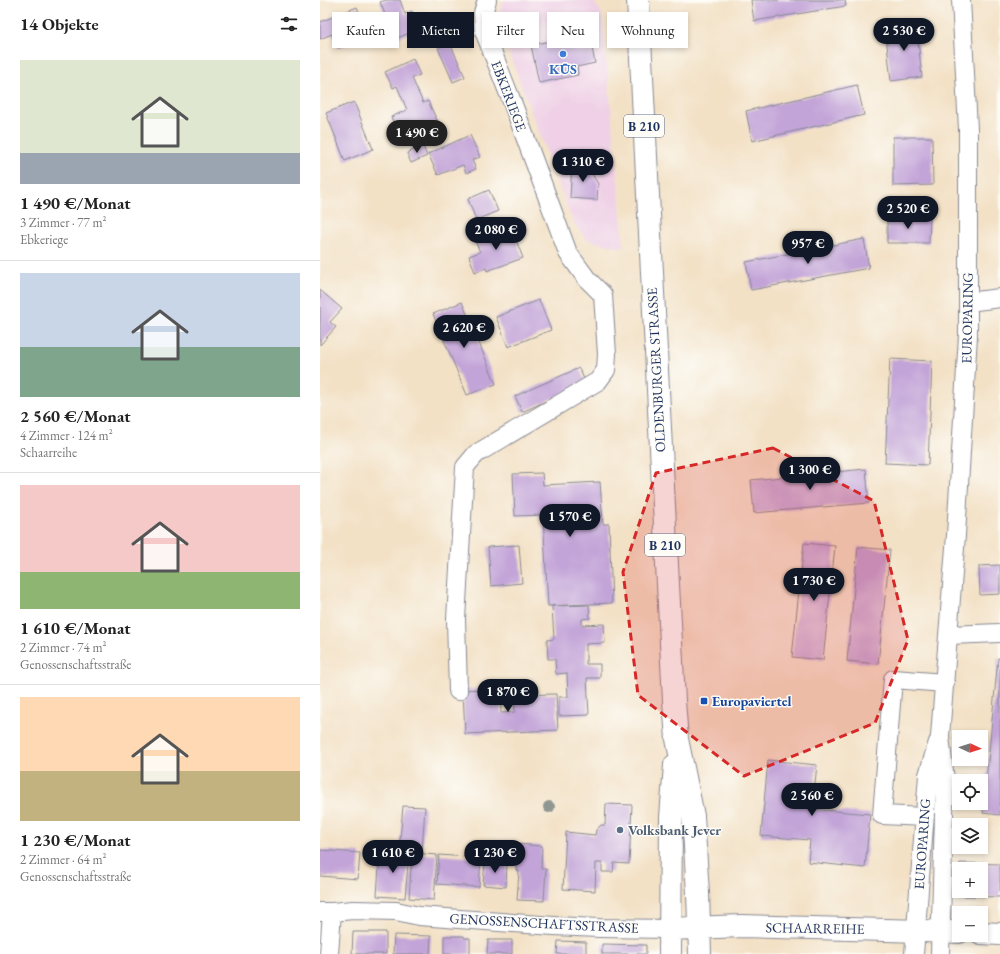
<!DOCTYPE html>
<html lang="de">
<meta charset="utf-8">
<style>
:root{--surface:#fff;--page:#f6f6f6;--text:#222;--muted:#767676;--line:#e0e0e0;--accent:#111827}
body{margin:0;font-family:"EB Garamond",serif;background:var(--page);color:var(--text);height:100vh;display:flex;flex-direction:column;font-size:15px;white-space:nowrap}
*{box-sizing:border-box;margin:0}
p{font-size:13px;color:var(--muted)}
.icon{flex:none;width:22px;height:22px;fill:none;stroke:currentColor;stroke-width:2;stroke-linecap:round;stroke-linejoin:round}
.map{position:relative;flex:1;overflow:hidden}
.details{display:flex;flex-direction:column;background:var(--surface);width:320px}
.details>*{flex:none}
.hud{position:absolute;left:12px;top:12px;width:380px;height:36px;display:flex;gap:8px}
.needle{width:26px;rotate:94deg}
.tools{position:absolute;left:632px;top:730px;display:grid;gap:8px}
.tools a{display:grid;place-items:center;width:36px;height:36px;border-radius:0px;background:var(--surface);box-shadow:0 2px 6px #0003;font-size:20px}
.price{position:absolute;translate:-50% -34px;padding:0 9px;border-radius:14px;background:var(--accent);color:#fff;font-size:13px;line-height:26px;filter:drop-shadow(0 1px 2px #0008)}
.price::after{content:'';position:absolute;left:50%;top:24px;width:12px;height:9px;margin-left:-6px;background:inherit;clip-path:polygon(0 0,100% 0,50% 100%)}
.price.on{background:#222;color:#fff}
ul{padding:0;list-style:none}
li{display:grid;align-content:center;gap:8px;height:212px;padding:0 20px}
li+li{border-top:1px solid var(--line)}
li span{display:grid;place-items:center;height:124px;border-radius:0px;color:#555}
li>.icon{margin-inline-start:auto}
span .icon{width:72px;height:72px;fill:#fffc;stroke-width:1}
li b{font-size:17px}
h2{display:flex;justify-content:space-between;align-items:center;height:48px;padding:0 20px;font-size:17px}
.chip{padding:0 14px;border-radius:0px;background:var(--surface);box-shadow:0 2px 6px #0003;font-size:14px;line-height:36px}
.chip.on{background:var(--accent);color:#fff}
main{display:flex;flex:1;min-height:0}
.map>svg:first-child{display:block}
.built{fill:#efd0e6}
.building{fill:#c3a4d8}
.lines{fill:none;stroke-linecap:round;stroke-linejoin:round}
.minor-casing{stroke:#878892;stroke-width:20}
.major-casing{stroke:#878892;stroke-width:24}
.minor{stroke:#fff;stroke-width:18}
.major{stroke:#fff;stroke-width:22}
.tree{fill:#909692}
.marked{fill:#d62828;fill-opacity:0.2;stroke:#d62828;stroke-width:3;stroke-dasharray:8 5;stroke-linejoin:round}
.shop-dot{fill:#3f7fe0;stroke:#fdfcf7;stroke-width:1.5}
.transit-dot{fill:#1a4fb4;stroke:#fdfcf7;stroke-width:1.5}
.service-dot{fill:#5c6f8a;stroke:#fdfcf7;stroke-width:1.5}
.labels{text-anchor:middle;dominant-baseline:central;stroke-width:3;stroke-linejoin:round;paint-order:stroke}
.shield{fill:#fdfcf7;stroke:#5f6c8c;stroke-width:1}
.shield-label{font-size:13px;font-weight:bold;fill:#1b2f5e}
.shop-label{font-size:14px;font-weight:bold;fill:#366cbe;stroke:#fdfcf7}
.street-label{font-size:14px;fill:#1b2f5e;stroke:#fdfcf7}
.transit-label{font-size:14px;font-weight:bold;fill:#164399;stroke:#fdfcf7;text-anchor:start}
.service-label{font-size:14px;font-weight:bold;fill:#4e5e75;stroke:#fdfcf7;text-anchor:start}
</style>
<main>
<section class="details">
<h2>14 Objekte<svg class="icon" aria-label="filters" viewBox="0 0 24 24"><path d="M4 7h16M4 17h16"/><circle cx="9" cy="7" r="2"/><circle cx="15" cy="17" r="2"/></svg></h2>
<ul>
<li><span style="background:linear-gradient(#dfe7d0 75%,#9aa5b1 0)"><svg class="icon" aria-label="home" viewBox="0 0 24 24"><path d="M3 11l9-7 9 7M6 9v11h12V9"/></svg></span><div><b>1 490 €/Monat</b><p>3 Zimmer · 77 m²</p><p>Ebkeriege</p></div></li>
<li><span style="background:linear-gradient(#c9d6e8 60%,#7fa58c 0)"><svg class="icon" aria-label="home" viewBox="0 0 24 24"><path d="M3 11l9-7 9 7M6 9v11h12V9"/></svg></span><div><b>2 560 €/Monat</b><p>4 Zimmer · 124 m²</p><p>Schaarreihe</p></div></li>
<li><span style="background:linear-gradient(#f6c9c9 70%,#8fb573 0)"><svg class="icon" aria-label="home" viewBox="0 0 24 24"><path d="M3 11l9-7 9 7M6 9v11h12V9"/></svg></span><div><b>1 610 €/Monat</b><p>2 Zimmer · 74 m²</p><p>Genossenschaftsstraße</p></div></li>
<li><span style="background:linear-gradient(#ffd9b3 60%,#c2b280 0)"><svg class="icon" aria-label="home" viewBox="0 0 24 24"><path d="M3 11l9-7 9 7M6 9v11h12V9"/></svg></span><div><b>1 230 €/Monat</b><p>2 Zimmer · 64 m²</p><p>Genossenschaftsstraße</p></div></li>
</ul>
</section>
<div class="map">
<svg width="680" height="954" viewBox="0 0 680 954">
<rect width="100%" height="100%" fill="#fdfcf7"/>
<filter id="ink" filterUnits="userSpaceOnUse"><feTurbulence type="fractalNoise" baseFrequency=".025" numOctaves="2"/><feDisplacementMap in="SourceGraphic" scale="8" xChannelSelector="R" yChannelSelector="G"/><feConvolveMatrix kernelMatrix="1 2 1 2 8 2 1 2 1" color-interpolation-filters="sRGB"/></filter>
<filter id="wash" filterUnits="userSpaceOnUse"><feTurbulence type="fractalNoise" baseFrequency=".012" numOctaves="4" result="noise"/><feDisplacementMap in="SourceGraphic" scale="16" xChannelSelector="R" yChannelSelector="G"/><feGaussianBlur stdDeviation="0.9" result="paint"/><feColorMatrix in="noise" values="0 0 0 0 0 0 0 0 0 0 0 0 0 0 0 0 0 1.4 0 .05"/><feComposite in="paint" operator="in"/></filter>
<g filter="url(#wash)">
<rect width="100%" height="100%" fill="#f3e1c6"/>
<path class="built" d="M184 0H272L282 13 304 247H298L267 240 253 222 176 19Z"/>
<g id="blocks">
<path class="building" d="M66 0H80L85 14 92 11 99 29 75 39 60 2Z
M431 0H525L526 6 434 21Z
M37 7 48 36 18 48 12 34 0 39V22Z
M596 23 602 77 571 81 565 27Z
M269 33 275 63 257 67 258 75 219 83 211 45Z
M130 43 145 77 133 82 118 48Z
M93 59 100 75 92 78 103 103 108 101 120 127 83 144 71 117 87 110 77 86 73 88 65 72Z
M537 85 544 115 432 141 426 111Z
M34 102 53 149 25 161 6 113Z
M150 135 160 157 152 160 156 169 146 173 143 165 118 175 108 154Z
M573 137H612L613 185 573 186Z
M103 146 107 156 91 163 87 153Z
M252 163 266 164 278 184 277 200 250 198Z
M169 190 178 211 156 220 148 199Z
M567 218H610L609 243H567Z
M191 227 203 258 167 271 166 268 155 272 149 256 160 252 155 241Z
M544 239 549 268 431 290 426 262Z
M0 290 22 309 10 322 16 327 0 345Z
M219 300 231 330 188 347 176 317Z
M142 302 176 384 147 395 113 314Z
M570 359 612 361 608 465 565 463Z
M259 368 266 383 202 412 195 396Z
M546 469 549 503 434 513 431 480Z
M222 473 223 485 280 482 283 524H289L292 603 228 606 223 515 195 516 193 474Z
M484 543 515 546 503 660 472 657Z
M199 545 202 583 171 586 168 547Z
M538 547 570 550 558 664 527 661Z
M680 565V594L660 595 659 566Z
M269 605 270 618 262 619V625L284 624 285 643 266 644V664H280V678H267L269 715 239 716V697H248L247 673 236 674 235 659H228L227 640 234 639 232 606Z
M678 658H680V815L663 813Z
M180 688 181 713 195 712 194 695 236 694 238 730 145 734 143 690Z
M448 760 497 765 492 809 550 814 545 868 488 862 490 840 441 836Z
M286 804 312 805 309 864 294 863 293 872H282V863H276L275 891 243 889 246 832 275 835 276 830 281 825H285Z
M83 806 105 807 102 852 79 851Z
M197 844 222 846 221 869H226L224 901 197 900 199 871 196 870Z
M0 850 40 853 38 879 0 876Z
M60 851 89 853 85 898 57 896Z
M92 853 117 855 114 900 89 898Z
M119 855 161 858 159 887 117 884Z
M165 861 187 863 186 887 163 885Z
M640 863 680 864V897L638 896V891H661V869H639Z
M33 932H66V954H32Z
M74 935 111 936 110 954H73Z
M124 936H144V938H150V954H124Z
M168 940H192V954H167Z
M238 941 266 942V954H237Z
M282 944 326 945V954H282Z"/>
</g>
</g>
<g filter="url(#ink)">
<use href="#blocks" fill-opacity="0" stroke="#878892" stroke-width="1"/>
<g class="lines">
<g class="minor-casing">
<path id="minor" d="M648 302 680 298
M629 635 680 633
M138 691 136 619 145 467 156 454 278 381 286 370 287 354 283 295 267 279 248 253 194 107 164 31 163 13 167 0
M605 817 562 815 573 679 625 683
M0 912H12L33 910 76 911 99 916 234 926 279 928 350 929
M9 954 12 912
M594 954 608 775 618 742
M620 954 625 780 620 736 636 535 648 335V129L641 0"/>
</g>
<g class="major-casing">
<path id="major" d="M318 0 354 701 357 739 373 816 378 893 380 954
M350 929 421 926 639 932
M661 933 680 934
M350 954 351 817 355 765"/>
</g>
<use href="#minor" class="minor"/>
<use href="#major" class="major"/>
</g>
<circle class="tree" cx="229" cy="807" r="6"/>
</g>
<path class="marked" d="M453 448 554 501 588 640 555 723 424 776 318 695 303 572 336 473Z"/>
<circle class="shop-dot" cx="243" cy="54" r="4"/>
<rect class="transit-dot" x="380" y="697" width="8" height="8" rx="2"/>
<circle class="service-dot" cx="300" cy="830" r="4"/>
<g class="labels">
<g class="shield">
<rect x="304" y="115" width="40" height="22" rx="3"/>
<rect x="325" y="534" width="40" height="22" rx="3"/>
</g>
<g class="shield-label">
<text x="324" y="126">B 210</text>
<text x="345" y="545">B 210</text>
</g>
<g class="shop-label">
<text x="243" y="69">KÜS</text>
</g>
<g class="street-label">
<text transform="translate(189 96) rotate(69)">EBKERIEGE</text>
<text transform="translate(647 318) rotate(-89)">EUROPARING</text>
<text transform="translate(336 370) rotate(-93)">OLDENBURGER STRASSE</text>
<text transform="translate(602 844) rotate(-86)">EUROPARING</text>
<text transform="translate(224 923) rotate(3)">GENOSSENSCHAFTSSTRASSE</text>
<text transform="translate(495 928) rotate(1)">SCHAARREIHE</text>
</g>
<g class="transit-label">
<text x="392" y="701">Europaviertel</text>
</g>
<g class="service-label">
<text x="308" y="830">Volksbank Jever</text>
</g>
</g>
</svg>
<div class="tools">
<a><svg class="needle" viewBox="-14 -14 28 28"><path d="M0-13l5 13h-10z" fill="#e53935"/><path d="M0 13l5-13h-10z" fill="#767676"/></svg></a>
<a><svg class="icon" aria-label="locate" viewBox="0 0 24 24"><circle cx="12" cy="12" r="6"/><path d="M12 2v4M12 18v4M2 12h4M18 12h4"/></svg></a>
<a><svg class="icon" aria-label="layers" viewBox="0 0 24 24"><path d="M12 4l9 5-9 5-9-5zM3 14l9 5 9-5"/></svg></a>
<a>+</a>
<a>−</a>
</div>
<b class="price" style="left:584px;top:52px">2 530 €</b>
<b class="price on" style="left:97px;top:154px">1 490 €</b>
<b class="price" style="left:263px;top:183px">1 310 €</b>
<b class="price" style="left:588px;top:230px">2 520 €</b>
<b class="price" style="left:176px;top:251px">2 080 €</b>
<b class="price" style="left:488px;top:265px">957 €</b>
<b class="price" style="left:144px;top:349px">2 620 €</b>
<b class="price" style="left:490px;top:491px">1 300 €</b>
<b class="price" style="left:250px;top:538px">1 570 €</b>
<b class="price" style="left:494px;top:602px">1 730 €</b>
<b class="price" style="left:188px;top:713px">1 870 €</b>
<b class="price" style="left:492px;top:817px">2 560 €</b>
<b class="price" style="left:73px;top:874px">1 610 €</b>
<b class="price" style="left:175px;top:874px">1 230 €</b>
<div class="hud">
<a class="chip">Kaufen</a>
<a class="chip on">Mieten</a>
<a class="chip">Filter</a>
<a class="chip">Neu</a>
<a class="chip">Wohnung</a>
</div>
</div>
</main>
